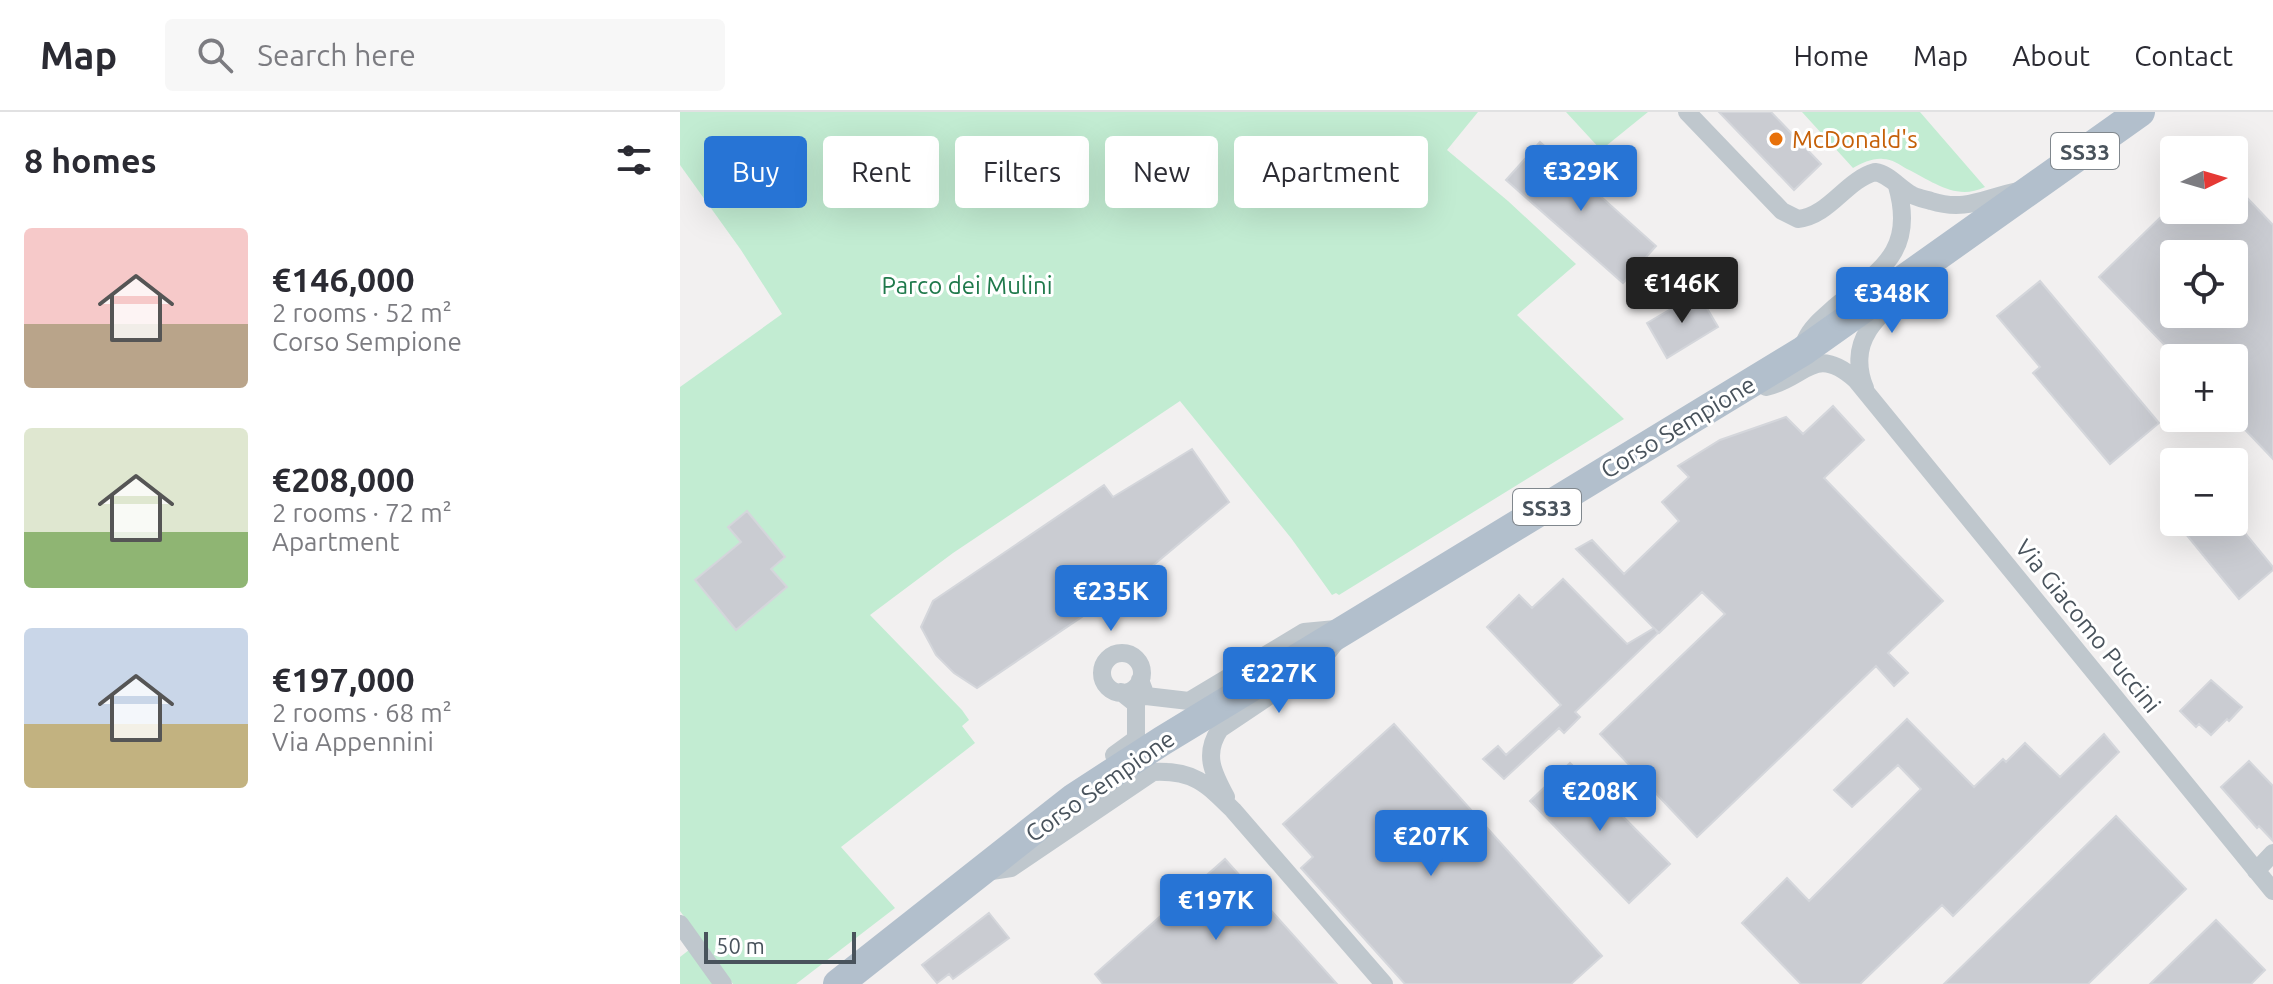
<!DOCTYPE html>
<meta charset="utf-8">
<style>
:root{--surface:#fff;--page:#f7f7f7;--text:#2b2b33;--muted:#7c7c81;--line:#e1e1e2;--accent:#2774d5}
body{margin:0;font-family:Ubuntu,sans-serif;background:var(--page);color:var(--text);height:100vh;display:flex;flex-direction:column;font-size:30px;white-space:nowrap}
*{box-sizing:border-box;margin:0}
p{font-size:26px;color:var(--muted)}
.icon{flex:none;width:44px;height:44px;fill:none;stroke:currentColor;stroke-width:2;stroke-linecap:round;stroke-linejoin:round}
.map{position:relative;flex:1;overflow:hidden}
.sheet{display:flex;flex-direction:column;background:var(--surface);width:680px}
.sheet>*{flex:none}
.banner{position:absolute;left:24px;top:24px;width:760px;height:72px;display:flex;gap:16px}
.needle{width:52px;rotate:85deg}
.fabs{position:absolute;left:1480px;top:24px;display:grid;gap:16px}
.fabs a{display:grid;place-items:center;width:88px;height:88px;border-radius:8px;background:var(--surface);box-shadow:0 8px 32px #0002;font-size:40px}
.scale{position:absolute;left:24px;bottom:20px;width:152px;box-sizing:border-box;padding-left:8px;border:4px solid #49535c;border-top:0;font-size:22px;line-height:28px;white-space:nowrap;color:#49535c;-webkit-text-stroke:6px #fff;paint-order:stroke}
.price{position:absolute;translate:-50% -68px;padding:0 18px;border-radius:8px;background:var(--accent);color:#fff;font-size:26px;line-height:52px;filter:drop-shadow(0 2px 4px #0008)}
.price::after{content:'';position:absolute;left:50%;top:48px;width:24px;height:18px;margin-left:-12px;background:inherit;clip-path:polygon(0 0,100% 0,50% 100%)}
.price.current{background:#222;color:#fff}
ul{padding:0;list-style:none}
li{display:flex;align-items:center;gap:24px;height:200px;padding:0 24px}
li span{display:grid;place-items:center;flex:none;width:224px;height:160px;border-radius:8px;color:#555}
li>.icon{margin-inline-start:auto}
span .icon{width:96px;height:96px;fill:#fffc;stroke-width:1}
li b{font-size:34px}
h2{display:flex;justify-content:space-between;align-items:center;height:96px;padding:0 24px;font-size:34px}
.pill{padding:0 28px;border-radius:8px;background:var(--surface);box-shadow:0 8px 32px #0002;font-size:28px;line-height:72px}
.pill.current{background:var(--accent);color:#fff}
header{display:flex;align-items:center;gap:48px;box-sizing:border-box;height:112px;padding:0 40px;background:var(--surface);border-bottom:2px solid var(--line)}
header strong{font-size:38px}
nav{display:flex;gap:44px;margin-inline-start:auto;font-size:28px}
.search{width:560px;height:72px;background:var(--page);display:flex;align-items:center;gap:20px;box-sizing:border-box;padding:0 28px;border-radius:8px;color:var(--muted);font-size:30px}
main{display:flex;flex:1;min-height:0}
.map>svg:first-child{display:block}
.green{fill:#c2ecd2}
.building{fill:#caccd2;stroke:#d4d6db;stroke-width:2;fill-rule:evenodd}
.lines{fill:none;stroke-linecap:round;stroke-linejoin:round}
.minor{stroke:#bfc7cd;stroke-width:18}
.primary{stroke:#b2bfcc;stroke-width:30}
.food-dot{fill:#e8710a;stroke:#fff;stroke-width:3}
.labels{text-anchor:middle;dominant-baseline:central;stroke-width:6;stroke-linejoin:round;paint-order:stroke}
.shield{fill:#fff;stroke:#80878d;stroke-width:2}
.shield-label{font-size:22px;font-weight:bold;fill:#49535c}
.food-label{font-size:24px;fill:#c56008;stroke:#fff;text-anchor:start}
.park-label{font-size:24px;fill:#1f794b;stroke:#fff}
.street-label{font-size:24px;fill:#49535c;stroke:#fff}
</style>
<header>
<strong>Map</strong>
<div class="search"><svg class="icon" aria-label="search" viewBox="0 0 24 24"><circle cx="10" cy="10" r="6"/><path d="M15 15l6 6"/></svg>Search here</div>
<nav><a>Home</a><a>Map</a><a>About</a><a>Contact</a></nav>
</header>
<main>
<section class="sheet">
<h2>8 homes<svg class="icon" aria-label="filters" viewBox="0 0 24 24"><path d="M4 7h16M4 17h16"/><circle cx="9" cy="7" r="2"/><circle cx="15" cy="17" r="2"/></svg></h2>
<ul>
<li><span style="background:linear-gradient(#f6c9c9 60%,#b9a48a 0)"><svg class="icon" aria-label="home" viewBox="0 0 24 24"><path d="M3 11l9-7 9 7M6 9v11h12V9"/></svg></span><div><b>€146,000</b><p>2 rooms · 52 m²</p><p>Corso Sempione</p></div></li>
<li><span style="background:linear-gradient(#dfe7d0 65%,#8fb573 0)"><svg class="icon" aria-label="home" viewBox="0 0 24 24"><path d="M3 11l9-7 9 7M6 9v11h12V9"/></svg></span><div><b>€208,000</b><p>2 rooms · 72 m²</p><p>Apartment</p></div></li>
<li><span style="background:linear-gradient(#c9d6e8 60%,#c2b280 0)"><svg class="icon" aria-label="home" viewBox="0 0 24 24"><path d="M3 11l9-7 9 7M6 9v11h12V9"/></svg></span><div><b>€197,000</b><p>2 rooms · 68 m²</p><p>Via Appennini</p></div></li>
</ul>
</section>
<div class="map">
<svg width="1593" height="872" viewBox="0 0 1593 872">
<rect width="100%" height="100%" fill="#f2f0f0"/>
<path class="green" d="M0 0H798L767 38 828 89 896 152 837 203 944 307 659 483 656 481 652 483 611 426 500 289 273 441 190 503 282 598 289 608 282 614 295 631 161 735 215 796 116 872H53L0 799V275L102 202 61 138 0 53Z
M886 0H968L921 38Z
M1122 0H1240L1305 75C1276 89 1254 70 1227 57 1220 53 1212 47 1203 47 1193 46 1182 51 1173 56Z
M9 838 36 872H0V845Z"/>
<path class="building" d="M1039 0H1091L1141 52 1114 78Z
M860 30 976 134 943 171 826 68Z
M1554 72 1593 113V347L1554 306V246H1497L1419 165 1488 98H1554ZM1494 142H1554V202H1494Z
M1360 169 1479 311 1430 352 1353 261 1360 255 1317 204Z
M1018 181 1038 215 987 246 967 211Z
M1153 294 1184 328 1144 366 1263 489 1208 541 1228 561 1214 574 1196 554 1017 725 920 622 1045 502 1022 480 979 521 975 517 978 521 895 600 900 605 884 621 879 616 824 667 803 647 818 634 826 643 881 593 807 515 839 483 852 496 883 467 947 532 974 516 896 437 912 428 944 462 999 409 982 390 1009 365 998 354 1040 328 1106 305 1123 322Z
M512 337 549 390 452 471 297 576 274 561 256 543 241 515 253 489 424 373 433 385Z
M67 399 105 445 91 457 107 475 56 518 15 468 61 430 48 415Z
M1496 410H1556L1593 455V458L1559 487Z
M1531 568 1562 595 1549 609 1547 607 1531 623 1519 612 1516 615 1500 599Z
M1227 607 1294 675 1323 647 1326 650 1345 631 1380 665 1424 622 1439 640 1273 804 1262 793 1180 872H1121L1062 811 1107 766 1129 789 1241 677 1218 653 1172 695 1154 678Z
M714 612 922 844 891 872H725L621 756 633 745 603 712Z
M1569 649 1593 674V729L1579 714 1577 716 1541 675Z
M890 651 990 752 949 791 850 689Z
M1436 704 1506 777 1408 872H1264Z
M545 747 657 872H423L415 862Z
M309 801 329 826 273 867 269 862 257 871 242 853Z
M1536 808 1585 858 1571 872H1470Z"/>
<g class="lines">
<path class="minor" d="M1007 0 1102 99 1118 107C1149 104 1166 68 1195 60 1209 62 1219 76 1232 83 1238 86 1244 87 1251 89 1286 100 1304 86 1338 79
M1126 227C1132 214 1144 205 1155 195 1200 158 1236 140 1217 74
M1086 275C1126 266 1134 231 1176 268L1593 779
M1185 276C1177 257 1177 236 1188 219 1198 202 1209 202 1207 180
M422 561a20 20 0 1 1 40 0a20 20 0 1 1-40 0Z
M460 568 466 584 509 589 624 520 656 517
M434 643 456 627V592L441 580
M546 685C533 661 523 642 540 617L640 550 655 531
M1576 759 1593 741
M305 760 331 756 473 660C513 658 526 671 553 698L704 872
M0 812 43 872"/>
<path class="primary" d="M158 872 394 686 482 629 1123 239 1460 0"/>
</g>
<circle class="food-dot" cx="1096" cy="27" r="8"/>
<g class="labels">
<g class="shield">
<rect x="1371" y="21" width="68" height="36" rx="6"/>
<rect x="833" y="377" width="68" height="36" rx="6"/>
</g>
<g class="shield-label">
<text x="1405" y="39">SS33</text>
<text x="867" y="395">SS33</text>
</g>
<g class="food-label">
<text x="1112" y="27">McDonald's</text>
</g>
<g class="park-label">
<text x="287" y="173">Parco dei Mulini</text>
</g>
<g class="street-label">
<text transform="translate(998 315) rotate(-31)">Corso Sempione</text>
<text transform="translate(1408 514) rotate(51)">Via Giacomo Puccini</text>
<text transform="translate(420 674) rotate(-35)">Corso Sempione</text>
</g>
</g>
</svg>
<div class="fabs">
<a><svg class="needle" viewBox="-14 -14 28 28"><path d="M0-13l5 13h-10z" fill="#e53935"/><path d="M0 13l5-13h-10z" fill="#7c7c81"/></svg></a>
<a><svg class="icon" aria-label="locate" viewBox="0 0 24 24"><circle cx="12" cy="12" r="6"/><path d="M12 2v4M12 18v4M2 12h4M18 12h4"/></svg></a>
<a>+</a>
<a>−</a>
</div>
<div class="scale">50 m</div>
<b class="price" style="left:901px;top:101px">€329K</b>
<b class="price current" style="left:1002px;top:213px">€146K</b>
<b class="price" style="left:1212px;top:223px">€348K</b>
<b class="price" style="left:431px;top:521px">€235K</b>
<b class="price" style="left:599px;top:603px">€227K</b>
<b class="price" style="left:920px;top:721px">€208K</b>
<b class="price" style="left:751px;top:766px">€207K</b>
<b class="price" style="left:536px;top:830px">€197K</b>
<div class="banner">
<a class="pill current">Buy</a>
<a class="pill">Rent</a>
<a class="pill">Filters</a>
<a class="pill">New</a>
<a class="pill">Apartment</a>
</div>
</div>
</main>
